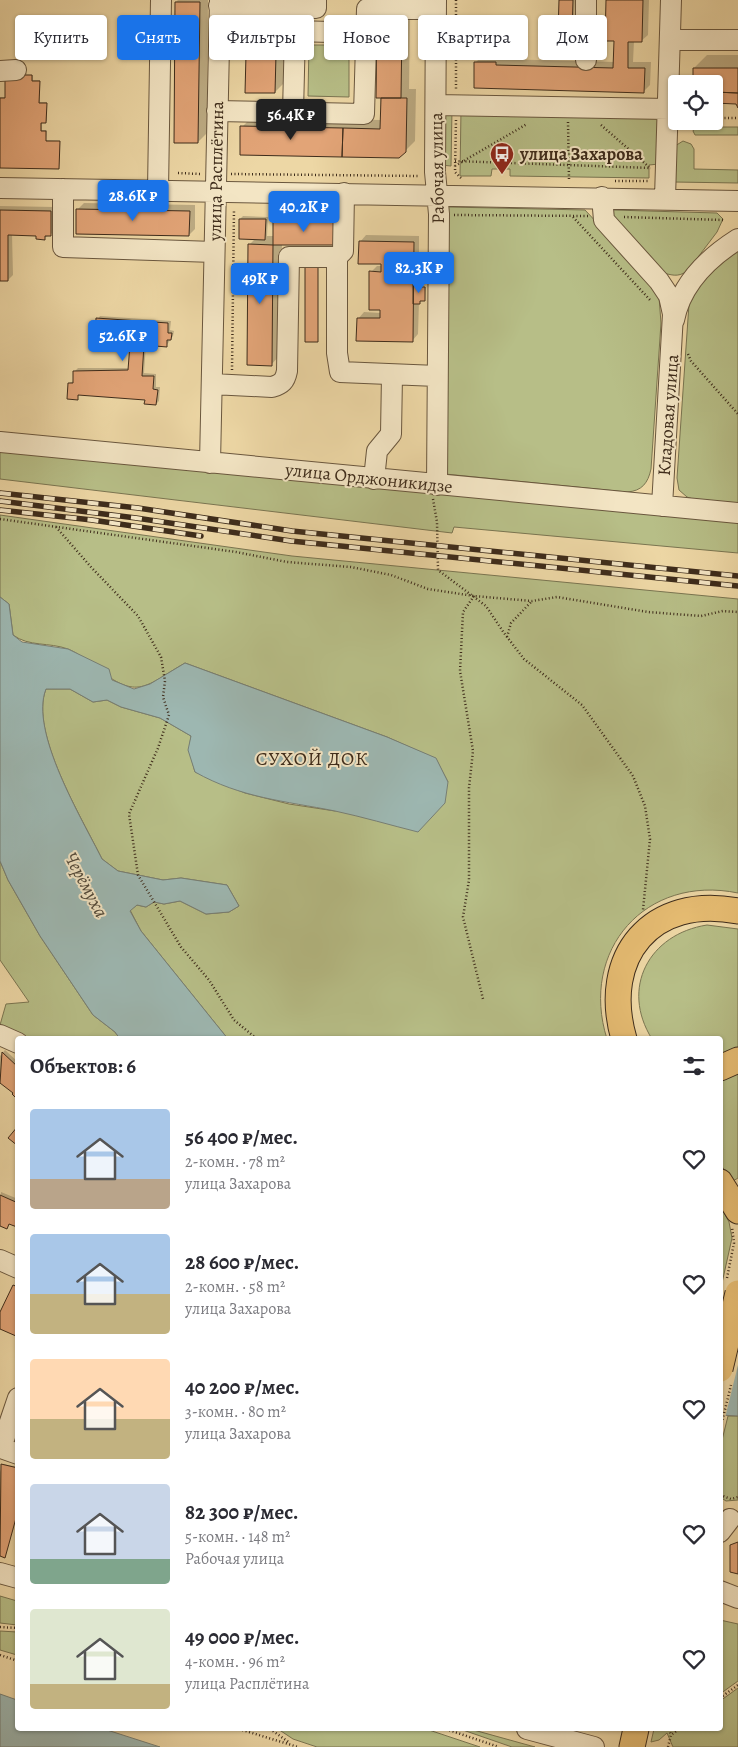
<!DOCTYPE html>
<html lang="ru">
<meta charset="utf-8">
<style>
:root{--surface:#fff;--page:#f2f2f3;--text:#2b2b33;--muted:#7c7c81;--accent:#1a73e8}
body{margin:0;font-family:Alegreya,serif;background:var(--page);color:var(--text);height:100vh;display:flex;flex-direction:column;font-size:19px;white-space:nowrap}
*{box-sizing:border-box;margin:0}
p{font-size:16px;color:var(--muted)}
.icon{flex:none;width:28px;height:28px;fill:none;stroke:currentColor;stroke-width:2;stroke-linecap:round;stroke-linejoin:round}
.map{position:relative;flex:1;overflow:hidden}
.side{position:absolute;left:15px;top:1036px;width:708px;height:695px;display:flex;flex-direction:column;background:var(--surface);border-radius:5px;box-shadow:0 1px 4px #0004}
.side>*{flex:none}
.banner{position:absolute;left:15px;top:15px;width:709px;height:45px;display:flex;gap:10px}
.controls{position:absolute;left:668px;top:75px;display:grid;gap:10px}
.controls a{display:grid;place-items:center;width:55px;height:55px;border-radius:5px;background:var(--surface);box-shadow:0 1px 4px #0004;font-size:25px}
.price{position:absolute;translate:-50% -42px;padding:0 11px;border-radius:5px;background:var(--accent);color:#fff;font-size:16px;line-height:32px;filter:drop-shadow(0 1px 2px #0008)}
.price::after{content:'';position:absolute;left:50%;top:30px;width:15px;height:11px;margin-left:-8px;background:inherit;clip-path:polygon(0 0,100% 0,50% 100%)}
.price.active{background:#222;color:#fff}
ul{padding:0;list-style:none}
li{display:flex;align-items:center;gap:15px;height:125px;padding:0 15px}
li span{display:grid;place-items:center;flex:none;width:140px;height:100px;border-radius:5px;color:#555}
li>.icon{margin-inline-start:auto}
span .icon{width:60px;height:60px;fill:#fffc;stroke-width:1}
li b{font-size:21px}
h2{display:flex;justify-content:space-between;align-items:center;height:60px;padding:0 15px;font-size:21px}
.chip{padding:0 18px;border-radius:5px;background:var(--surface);box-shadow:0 1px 4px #0004;font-size:18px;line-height:45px}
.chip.active{background:var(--accent);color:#fff}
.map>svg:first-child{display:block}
.green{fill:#b7be87;stroke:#7a7551}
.water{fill:#9db7b1;stroke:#777f75}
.pier{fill:#edd7a5}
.shadow{fill:#0003}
.building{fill:#e2a477;stroke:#3e2c1b}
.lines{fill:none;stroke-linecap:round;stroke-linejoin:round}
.minor-casing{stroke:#6a573e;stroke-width:22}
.major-casing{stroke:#3e2c1b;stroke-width:27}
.path{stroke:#3e2c1b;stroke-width:2.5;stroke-dasharray:1 2.5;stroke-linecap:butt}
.minor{stroke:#f3e5c4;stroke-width:20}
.major{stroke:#e6bc72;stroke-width:25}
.rail-casing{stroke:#3e2c1b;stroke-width:5.5}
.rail{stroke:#f3e5c4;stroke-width:4;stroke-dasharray:11;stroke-linecap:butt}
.major-bridge-casing{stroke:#3e2c1b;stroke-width:27;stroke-linecap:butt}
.major-bridge{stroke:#e6bc72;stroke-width:25}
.labels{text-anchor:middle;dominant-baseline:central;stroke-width:4;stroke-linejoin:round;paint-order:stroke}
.poi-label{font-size:18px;font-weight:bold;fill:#3e2c1b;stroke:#f3e5c4;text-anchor:start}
.street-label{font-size:18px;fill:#3e2c1b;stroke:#f3e5c4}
.neighbourhood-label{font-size:19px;letter-spacing:1px;fill:#3e2c1b;stroke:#f3e5c4}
.water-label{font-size:19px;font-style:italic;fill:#514839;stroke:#f3e5c4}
</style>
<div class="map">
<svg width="738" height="1747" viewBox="0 0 738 1747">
<rect width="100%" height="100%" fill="#edd7a5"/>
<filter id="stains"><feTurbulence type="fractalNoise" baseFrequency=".004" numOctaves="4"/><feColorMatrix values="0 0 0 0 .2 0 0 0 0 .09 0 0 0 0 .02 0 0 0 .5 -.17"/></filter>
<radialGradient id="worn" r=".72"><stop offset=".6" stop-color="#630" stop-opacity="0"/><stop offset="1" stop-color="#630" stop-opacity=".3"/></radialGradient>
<path class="green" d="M309 45H349V97L308 96Z
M441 108 452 109 451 166 441 165Z
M461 110 659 113V164L649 165V178L510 176V169H492L491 176H460Z
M695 127H738V135H695L693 131Z
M683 141 691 144 694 149V169L738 170V183L674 182 675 146Z
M448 207 585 210 648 277 659 297 661 323 651 469C648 483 642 491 627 492L445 474Z
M613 210 717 213 723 219 717 232 689 269C681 277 674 276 664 273L610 213Z
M738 249V503L693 499 687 497 679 490 677 478 689 304 705 277Z
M0 448 738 522V553L454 527 452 533 0 479Z
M0 515 292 556 738 599V893C646 874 579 950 607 1039H228L141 931 130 910 137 905 146 907 154 902 164 904 180 901 206 914 229 912 239 906 227 885 181 878 163 880 118 871 102 859C82 818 29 732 46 689H70L93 702 107 700 121 707 160 718 191 736 189 750 195 772 245 793 289 804 335 811 448 782 436 759 387 737 185 663C145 686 138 701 97 668 88 661 78 653 68 649 49 642 29 647 13 635L9 604 0 597Z
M0 861 8 880 40 936 93 1015 115 1032 120 1039H29L0 1025 6 1004 29 1002 0 960Z
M707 925 738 929V1048L720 1058V1039H652C620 988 649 934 707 925Z
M738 1071V1178L733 1181 720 1164V1078Z
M720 1205 729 1222 732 1238 720 1292Z
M728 1416H738V1500L726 1501 720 1497V1448Z
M0 1596 17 1601V1625L0 1623Z
M720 1620 738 1624V1681L720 1694Z
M0 1631 17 1632V1655L0 1650Z
M738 1688V1747H673L667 1733 659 1740 651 1742 654 1729H720V1701Z
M278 1729H426L480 1747H317L293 1739Z
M460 1729H470L535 1747H512Z"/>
<path class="water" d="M0 597 9 604 13 635 22 642 68 649 109 669 112 680 134 689 150 684 185 663 387 737 436 758 448 782 445 803 418 832C390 825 363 817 335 811 285 801 241 798 195 772L188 750 191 736 160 718 121 707 107 700 93 702 70 689H46C29 731 82 819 102 859L118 871 163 880 181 878 227 885 239 906 229 912 206 914 180 901 164 904 154 902 146 907 137 905 130 911 141 931 228 1039H120L115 1032 93 1015 40 936 8 880 0 861Z
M738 1346V1416L720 1415Z
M0 1694 17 1700 18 1729H104L160 1747H0Z"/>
<path class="pier" d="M738 1343V1365L725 1418H720V1345Z"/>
<path class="shadow" d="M178 0H208L207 133 198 142 176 2Z
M561 0H575L574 30 572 32Z
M608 0H649L648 35 641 41H634L633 62H651L650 85 644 91 476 62 482 56 502 57V59L615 62V40Z
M285 8 284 83 275 92 248 16Z
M387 16 410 17 409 89H416L415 141 405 151 242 127 251 118 381 120 378 26Z
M707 55H738V106V102H714V84L694 68Z
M8 74 33 75V80H40V102H47V121L42 122V130H47L46 140 60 141 59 167H0V97H6Z
M84 203 195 205V229L189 235 77 210Z
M0 206 55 207V230L50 235 44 238 37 234H12L13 275 8 280H0Z
M284 212H344V235L282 244 280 355 271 365 249 245 256 238 240 219 243 216 268 217 267 236H274L275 221Z
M366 235 419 236V283L421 284V287H426L425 299 419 301 418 334 412 341 358 319 364 312 381 313 371 272 377 266H382V263L360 242Z
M318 263V340L306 341Z
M100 316 171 321 170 330 174 331 173 336 166 346 146 344 144 373 156 374V387H160L159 401 156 404 146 399 80 394 77 398 69 383 74 381 75 371 78 368H130L131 343 98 319Z
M5 1050 18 1062 17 1097 15 1092 0 1081V1056Z
M1 1192 18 1199 17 1226 10 1223 6 1228 0 1225Z
M15 1285 18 1286V1332L15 1335 0 1328V1315Z
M3 1464 18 1467V1511L4 1556 0 1555V1472Z"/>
<path class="building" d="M559 0H573L572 34 558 33Z
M606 0H643L642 42H628V68H645L644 93 474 88V62H496V65L613 68 614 41H605Z
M175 2H200L198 143H174Z
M247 16H277L275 93H245Z
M377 25H402L401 98H376Z
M693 68H738V93L714 92V84H693Z
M5 75H32V81H40L39 103H47L46 123H41V131H46V141H60L59 169 0 168V98H5Z
M714 92 738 93V108L736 104 714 103Z
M381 98H407L406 152 399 158 342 157 343 128 380 129Z
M240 126 343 128 342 157 240 155Z
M76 209 190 211 189 236 76 234Z
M0 210 51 211V236H45V240L36 239V236L8 235V281H0Z
M239 219H266L265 240 239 239Z
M273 221H335V245H273Z
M359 241 414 242 413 342 356 341 357 318H380V310H369V271L381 272V264H358Z
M248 244 273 245 272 366 247 365Z
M305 264H318V342H305Z
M413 284H421V287H425V301H420V304H413Z
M96 318 168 323V333H172L171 340H167V347L144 345 142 376H154L153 389 158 390 156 405 144 404 145 400 78 395V400L67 399 68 383H73V371L128 370 130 344 95 342Z
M2 1052 18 1067 17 1099 12 1094 13 1093 0 1083Z
M18 1126V1146L8 1138Z
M0 1195 18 1203 17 1227 9 1224 7 1229 0 1226Z
M13 1285 18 1287 16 1336 0 1329V1312Z
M1 1464 18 1468V1511L5 1558 0 1556Z
M738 1542V1574L730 1572V1545Z"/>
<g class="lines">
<g class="minor-casing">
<path id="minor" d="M436 0 435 172 439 214 437 485
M219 6 316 8V0
M670 40H738
M586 60V0
M0 71 16 70
M436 105 668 109
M217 111 364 114 367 9H436
M293 112 295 31 366 33
M0 188 738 201
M63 189V247L214 252
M158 190 161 0
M344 193 343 251 337 257V353L340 372 437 376
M602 197 604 220 659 281 669 296 673 314 662 506
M665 198 671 0
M674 320C681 284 708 258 738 239
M212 384 272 387C282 384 285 381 287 371L289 257H337
M0 442 738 513
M210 463 220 0
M374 479 377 451 391 434 392 375
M0 1035 18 1043
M0 1260 18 1268
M18 1398 1 1448 18 1454
M720 1532 730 1519
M0 1573 18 1578
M720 1591 738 1598
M527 1729 594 1747"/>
</g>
<g class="major-casing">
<path id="major" d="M624 1039C600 956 652 894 738 911
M720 1068 738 1060
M720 1182 738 1211
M632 1747 636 1729"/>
</g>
<path class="path" d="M456 0V90
M714 118H738
M456 120 455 172 462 179
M568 122 569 180
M601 125 649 167
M455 161 651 168
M455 166 527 124
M178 173 200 174
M231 174 420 176
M615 181H649
M454 215 588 216
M573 217 651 301
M624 217 723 220
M688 354 691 361 738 414
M232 370 234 209
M433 499 437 522 438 570 486 606 504 633 524 659 582 705 633 776 645 806 650 839 643 910
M0 519 236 552 287 562 351 567 391 575 428 589 474 596 532 601 557 597 648 612 701 616 723 611 738 612
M56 527 91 567 138 616 161 657 165 681 163 697 169 715 158 748 129 814 138 875 181 947 209 980 234 1020 257 1039
M474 596 463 612 460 671 473 751 469 788V880L463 917 483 999
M507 637 511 623 532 601
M727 1278 734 1243 732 1227
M720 1430 731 1385
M720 1495 731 1499 738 1497
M0 1627 18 1628
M0 1655 18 1661
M720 1698 738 1685
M239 1729 298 1747
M270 1729 290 1743
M446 1729 499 1747
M669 1729 671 1735
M668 1747 671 1735 679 1729"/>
<use href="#minor" class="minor"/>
<use href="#major" class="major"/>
<g class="rail-casing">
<path id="rail" d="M0 493 138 508 292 531 738 576
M0 501 136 518 291 541 738 586
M0 510 92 520 201 536"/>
</g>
<use href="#rail" class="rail"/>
<g class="major-bridge-casing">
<path id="major-bridge" d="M720 1369 738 1293"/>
</g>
<use href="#major-bridge" class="major-bridge"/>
</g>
<defs>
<g id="bus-pin" transform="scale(1.25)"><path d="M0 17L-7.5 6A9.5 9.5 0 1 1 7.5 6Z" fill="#8f2418" stroke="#f3e5c4"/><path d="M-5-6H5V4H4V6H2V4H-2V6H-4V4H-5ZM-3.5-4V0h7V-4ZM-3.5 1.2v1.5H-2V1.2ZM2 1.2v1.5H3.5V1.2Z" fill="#fff"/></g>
</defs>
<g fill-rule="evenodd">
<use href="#bus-pin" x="502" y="154"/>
</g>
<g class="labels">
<g class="poi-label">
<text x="520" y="154">улица Захарова</text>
</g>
<g class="street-label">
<text transform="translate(437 168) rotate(-91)">Рабочая улица</text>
<text transform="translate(216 171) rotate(-89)">улица Расплётина</text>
<text transform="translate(668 415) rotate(-86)">Кладовая улица</text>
<text transform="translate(369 478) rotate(6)">улица Орджоникидзе</text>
</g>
<g class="neighbourhood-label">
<text x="312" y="759">СУХОЙ ДОК</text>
</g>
<g class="water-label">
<text transform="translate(86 885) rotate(62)">Черёмуха</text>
</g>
</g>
<rect width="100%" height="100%" filter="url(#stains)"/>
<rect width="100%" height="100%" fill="url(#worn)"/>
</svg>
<div class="controls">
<a><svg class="icon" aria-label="locate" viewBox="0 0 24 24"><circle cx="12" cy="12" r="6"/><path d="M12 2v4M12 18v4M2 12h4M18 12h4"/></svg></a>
</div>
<b class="price active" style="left:291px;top:141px">56.4K ₽</b>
<b class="price" style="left:133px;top:222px">28.6K ₽</b>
<b class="price" style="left:304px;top:233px">40.2K ₽</b>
<b class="price" style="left:419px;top:294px">82.3K ₽</b>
<b class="price" style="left:260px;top:305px">49K ₽</b>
<b class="price" style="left:123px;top:362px">52.6K ₽</b>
<div class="banner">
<a class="chip">Купить</a>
<a class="chip active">Снять</a>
<a class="chip">Фильтры</a>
<a class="chip">Новое</a>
<a class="chip">Квартира</a>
<a class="chip">Дом</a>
</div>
<section class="side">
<h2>Объектов: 6<svg class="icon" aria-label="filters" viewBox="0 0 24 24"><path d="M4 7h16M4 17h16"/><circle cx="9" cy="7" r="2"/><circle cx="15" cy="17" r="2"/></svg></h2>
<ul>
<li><span style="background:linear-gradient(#a9c7e8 70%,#b9a48a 0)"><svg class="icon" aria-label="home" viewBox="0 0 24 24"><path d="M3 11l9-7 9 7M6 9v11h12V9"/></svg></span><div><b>56 400 ₽/мес.</b><p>2-комн. · 78 m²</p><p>улица Захарова</p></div><svg class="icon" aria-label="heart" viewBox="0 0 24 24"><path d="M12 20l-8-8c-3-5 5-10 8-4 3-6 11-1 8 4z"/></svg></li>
<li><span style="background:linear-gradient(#a9c7e8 60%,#c2b280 0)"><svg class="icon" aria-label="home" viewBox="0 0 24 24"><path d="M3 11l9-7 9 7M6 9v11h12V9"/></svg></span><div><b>28 600 ₽/мес.</b><p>2-комн. · 58 m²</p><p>улица Захарова</p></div><svg class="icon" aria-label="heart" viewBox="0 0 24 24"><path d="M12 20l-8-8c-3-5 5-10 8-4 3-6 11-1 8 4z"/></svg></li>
<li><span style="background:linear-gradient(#ffd9b3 60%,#c2b280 0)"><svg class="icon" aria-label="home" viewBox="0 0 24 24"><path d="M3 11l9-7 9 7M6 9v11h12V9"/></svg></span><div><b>40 200 ₽/мес.</b><p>3-комн. · 80 m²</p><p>улица Захарова</p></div><svg class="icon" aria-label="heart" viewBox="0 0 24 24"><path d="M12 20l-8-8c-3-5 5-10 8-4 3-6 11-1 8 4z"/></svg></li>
<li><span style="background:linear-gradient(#c9d6e8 75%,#7fa58c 0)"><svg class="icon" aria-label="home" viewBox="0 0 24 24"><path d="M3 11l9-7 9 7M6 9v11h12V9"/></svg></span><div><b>82 300 ₽/мес.</b><p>5-комн. · 148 m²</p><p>Рабочая улица</p></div><svg class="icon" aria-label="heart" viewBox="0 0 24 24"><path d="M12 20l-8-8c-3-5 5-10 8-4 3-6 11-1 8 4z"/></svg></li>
<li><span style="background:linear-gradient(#dfe7d0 75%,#c2b280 0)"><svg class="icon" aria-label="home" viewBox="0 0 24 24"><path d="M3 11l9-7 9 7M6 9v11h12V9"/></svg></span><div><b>49 000 ₽/мес.</b><p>4-комн. · 96 m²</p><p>улица Расплётина</p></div><svg class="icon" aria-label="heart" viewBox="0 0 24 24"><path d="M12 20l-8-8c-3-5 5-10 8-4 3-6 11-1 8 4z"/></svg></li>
</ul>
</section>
</div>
